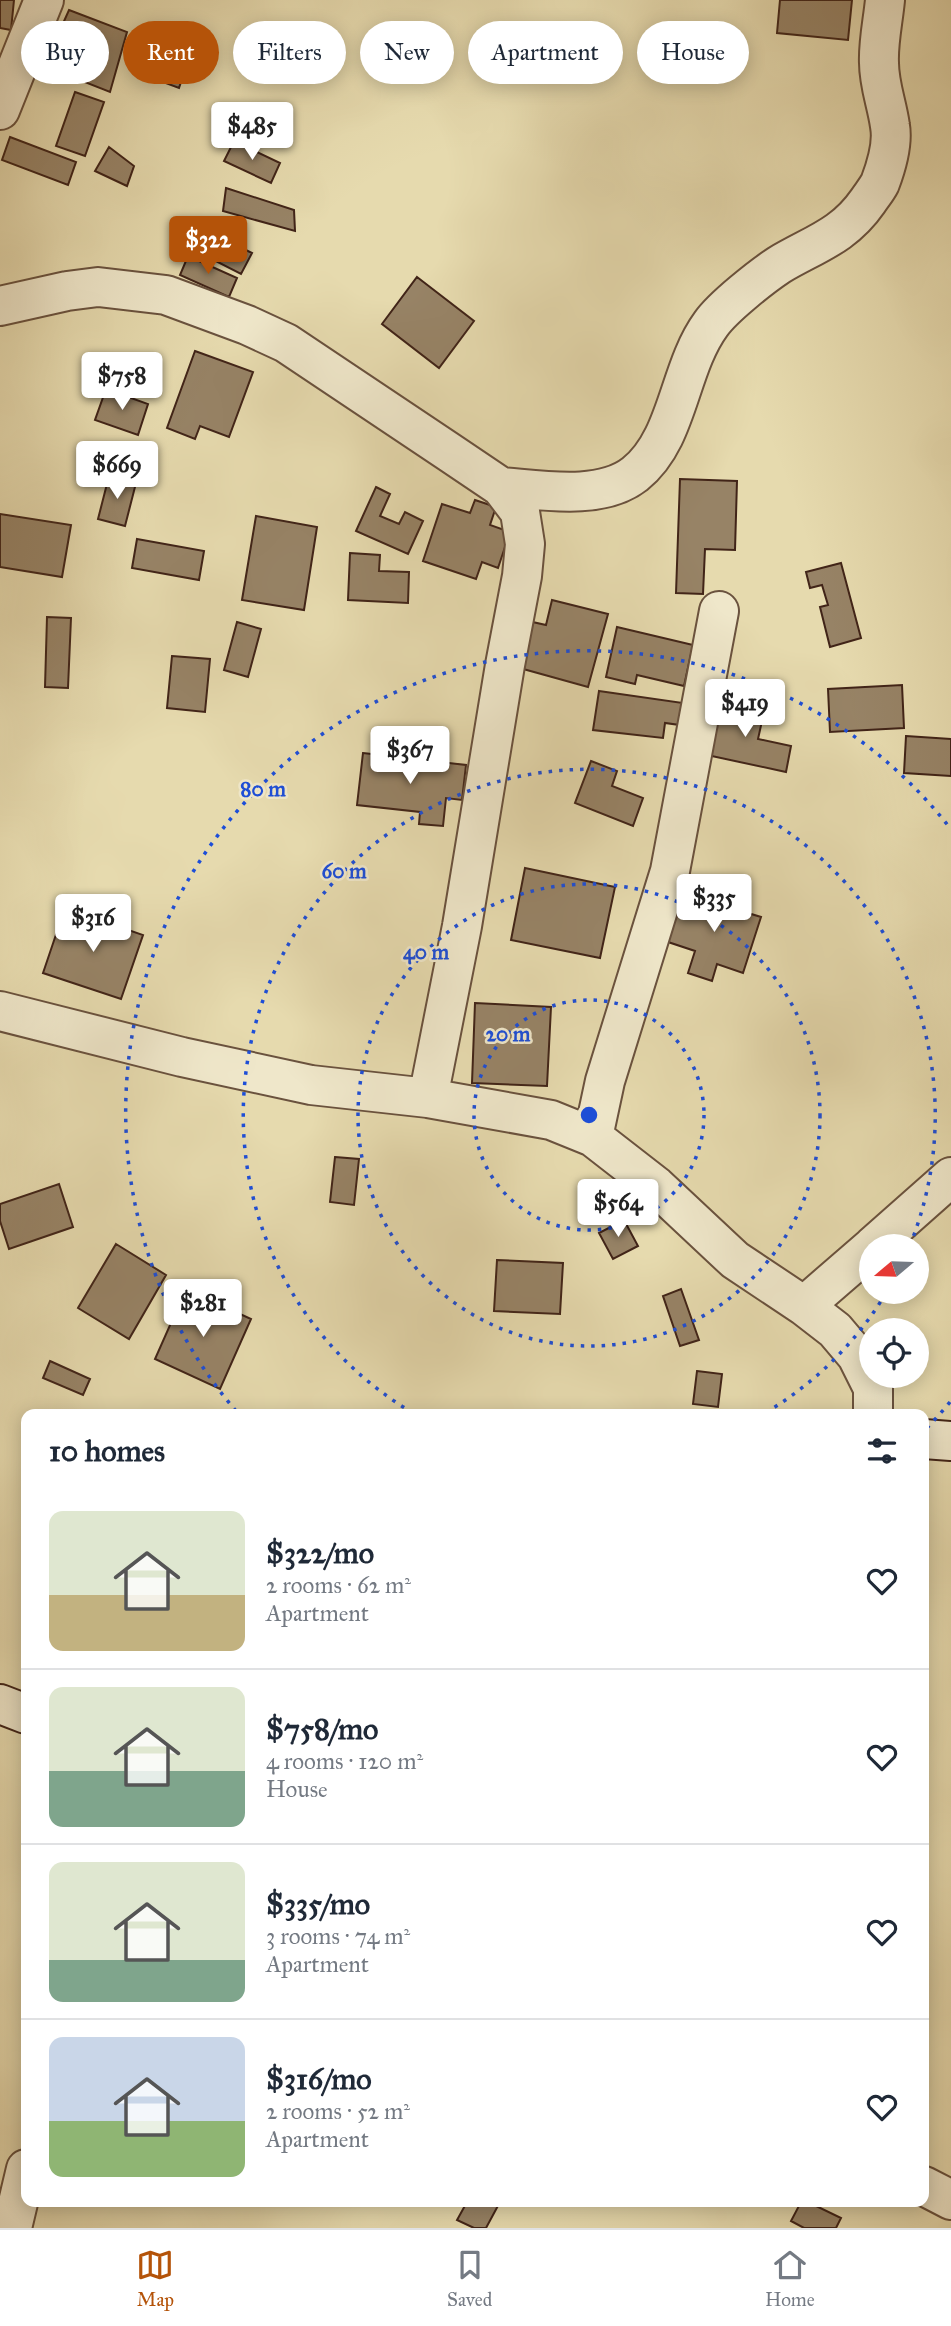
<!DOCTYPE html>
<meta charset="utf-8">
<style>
:root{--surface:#fff;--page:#f6f6f7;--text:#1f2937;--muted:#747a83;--line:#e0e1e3;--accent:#b45309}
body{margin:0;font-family:"IM FELL Great Primer",serif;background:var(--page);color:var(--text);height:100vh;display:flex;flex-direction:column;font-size:26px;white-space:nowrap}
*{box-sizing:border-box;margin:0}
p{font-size:23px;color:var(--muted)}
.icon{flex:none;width:38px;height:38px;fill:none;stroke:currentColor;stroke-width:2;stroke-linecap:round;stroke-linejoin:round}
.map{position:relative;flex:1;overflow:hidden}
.details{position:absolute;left:21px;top:1409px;width:908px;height:798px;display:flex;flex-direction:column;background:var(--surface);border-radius:14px;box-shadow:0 4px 18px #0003}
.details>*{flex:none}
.hud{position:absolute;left:21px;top:21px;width:910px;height:63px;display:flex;gap:14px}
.needle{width:46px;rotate:251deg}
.tools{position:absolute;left:859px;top:1234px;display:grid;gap:14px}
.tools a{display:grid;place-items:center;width:70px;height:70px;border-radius:50%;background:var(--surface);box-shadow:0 4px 18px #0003;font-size:35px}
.price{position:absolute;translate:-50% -60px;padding:0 16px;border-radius:7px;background:#fff;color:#222;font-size:23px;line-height:46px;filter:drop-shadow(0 2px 4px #0008)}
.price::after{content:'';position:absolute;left:50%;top:42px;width:21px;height:16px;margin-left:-10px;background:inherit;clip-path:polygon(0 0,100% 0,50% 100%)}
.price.on{background:var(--accent);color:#fff}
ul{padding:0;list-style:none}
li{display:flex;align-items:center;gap:21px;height:175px;padding:0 28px}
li+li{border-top:2px solid var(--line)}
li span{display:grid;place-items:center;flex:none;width:196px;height:140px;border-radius:14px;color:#555}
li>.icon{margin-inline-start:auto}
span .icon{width:84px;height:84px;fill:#fffc;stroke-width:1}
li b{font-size:30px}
h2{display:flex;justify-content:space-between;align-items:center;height:84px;padding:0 28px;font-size:30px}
.chip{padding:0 24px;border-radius:32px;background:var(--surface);box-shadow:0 4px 18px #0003;font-size:24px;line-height:63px}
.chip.on{background:var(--accent);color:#fff}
.tab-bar{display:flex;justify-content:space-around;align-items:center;height:98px;border-top:2px solid var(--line);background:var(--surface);font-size:19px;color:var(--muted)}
.tab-bar a{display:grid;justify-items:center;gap:4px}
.tab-bar .on{color:var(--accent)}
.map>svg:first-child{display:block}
.building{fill:#978366;stroke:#412418;stroke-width:2}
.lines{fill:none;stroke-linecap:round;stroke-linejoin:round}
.minor-casing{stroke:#6a523e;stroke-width:42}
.tertiary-casing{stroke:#6a523e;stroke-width:42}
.secondary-casing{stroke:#412418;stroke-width:42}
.minor{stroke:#efe7ca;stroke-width:38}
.tertiary{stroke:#efe7ca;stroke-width:38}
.secondary{stroke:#efe7ca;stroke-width:38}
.ring{fill:none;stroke:#1d4ed8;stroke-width:3.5;stroke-dasharray:3.5 7}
.centre{fill:#1d4ed8;stroke:#efe7ca;stroke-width:3.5}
.ring-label{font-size:21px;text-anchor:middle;font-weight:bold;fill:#1d4ed8;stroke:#efe7ca;stroke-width:5;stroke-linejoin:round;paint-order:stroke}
</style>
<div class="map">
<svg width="951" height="2228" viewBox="0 0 951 2228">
<rect width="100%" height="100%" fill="#e6daae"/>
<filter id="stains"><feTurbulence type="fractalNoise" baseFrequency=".00286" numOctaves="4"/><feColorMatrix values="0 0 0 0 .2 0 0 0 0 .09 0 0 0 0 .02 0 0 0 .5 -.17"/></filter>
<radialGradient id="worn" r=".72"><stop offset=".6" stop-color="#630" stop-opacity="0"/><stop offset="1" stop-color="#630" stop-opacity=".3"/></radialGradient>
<path class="building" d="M0 0H14L11 30 0 28Z
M780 0H852L848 40 777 33Z
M69 10 127 32 110 92 44 66Z
M160 54 187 64 179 88 152 78Z
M75 92 104 102 85 156 56 146Z
M10 137 76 162 68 185 2 160Z
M234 141 280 163 271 183 224 161Z
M109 147 134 166 127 186 95 171Z
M226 188 294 210 295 231 223 211Z
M215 235 252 253 241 274 204 255Z
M188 256 237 278 229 297 180 275Z
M417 277 474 321 439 368 382 324Z
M195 351 253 372 229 437 200 426 195 439 167 428Z
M106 389 148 404 138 435 95 420Z
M109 476 136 483 125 526 98 519Z
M680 479 737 481 735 550 705 549 703 594 676 593Z
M376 487 390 494 380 516 399 524 405 512 423 521 408 554 356 531Z
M475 500 496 507 490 525 510 532 498 568 482 562 476 579 423 561 442 504 470 513Z
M0 514 71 525 62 577 0 567Z
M256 516 317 527 304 610 242 600Z
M137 539 204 551 199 580 132 568Z
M350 553 380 555 379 571 409 572 408 603 348 600Z
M841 563 861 638 830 647 820 607 828 605 822 585 810 588 806 572Z
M552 600 608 614 588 687 516 667 528 621 546 625Z
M47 617 71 618 68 688 45 687Z
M237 622 261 629 248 677 224 670Z
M617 627 693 645 684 686 637 675 635 684 606 677Z
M172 656 210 659 205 712 167 708Z
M902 685 904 728 830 732 828 689Z
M599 691 690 704 687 726 665 723 663 738 593 730Z
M719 702 764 712 758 739 791 746 786 772 707 755Z
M906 736 951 739V776L904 773Z
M363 753 466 765 462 800 446 798 443 826 419 824 420 812 357 805Z
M591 761 617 771 612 786 643 798 633 826 575 803Z
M525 868 615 887 600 958 511 940Z
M712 892 738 901 735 909 761 917 743 973 717 964 712 981 688 973 695 951 665 941 678 898 707 907Z
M65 908 143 935 121 999 43 973Z
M475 1003 551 1007 547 1086 472 1083Z
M335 1157 359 1159 354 1205 330 1202Z
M59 1184 73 1227 9 1249 0 1221V1204Z
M624 1220 638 1246 613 1259 599 1233Z
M116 1244 166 1275 129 1339 78 1308Z
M497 1260 563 1263 560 1314 494 1311Z
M186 1289 251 1319 220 1389 155 1359Z
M681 1289 699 1340 680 1346 663 1296Z
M50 1361 90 1379 83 1395 43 1378Z
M697 1371 722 1374 718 1407 693 1404Z
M467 2202H500L486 2228H474L457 2220Z
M801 2202H808L841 2218 836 2228H804L791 2221Z"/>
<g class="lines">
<g class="minor-casing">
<path id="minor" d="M0 110 44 0
M0 306 67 291 98 287 166 295 247 325 286 343 449 452 501 487 520 512 525 544 522 576 505 665 462 926 428 1098
M501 487C541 490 601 501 635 474 679 439 678 369 711 324 723 307 761 277 779 265 814 244 843 237 868 201 872 195 877 189 880 183 886 167 893 143 890 126 887 104 879 85 879 63 878 43 883 21 885 0
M0 1011 182 1057 311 1085 428 1098 551 1120 593 1137 656 1186 735 1260 804 1306 835 1330 857 1356 873 1388V1414
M593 1137 605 1081 670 871 719 611
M873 1246 951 1177
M804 1306 872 1247
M12 2228 26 2169"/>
</g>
<g class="tertiary-casing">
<path id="tertiary" d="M924 2186 951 2200"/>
</g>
<g class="secondary-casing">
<path id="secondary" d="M924 1439 951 1441
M0 1704 26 1714"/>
</g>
<use href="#minor" class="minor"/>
<use href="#tertiary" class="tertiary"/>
<use href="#secondary" class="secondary"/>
</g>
<g class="ring">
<circle cx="589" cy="1115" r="115"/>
<circle cx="589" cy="1115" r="231"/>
<path d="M886 1293A346 346 0 0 1 765 1413M413 1413A346 346 0 1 1 910 1245"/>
<path d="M950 1402A461 461 0 0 1 926 1429M236 1411A461 461 0 1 1 950 828"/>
</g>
<circle cx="589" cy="1115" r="10" class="centre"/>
<g class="ring-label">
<text x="263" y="796">80 m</text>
<text x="344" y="878">60 m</text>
<text x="426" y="959">40 m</text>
<text x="508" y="1041">20 m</text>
</g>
<rect width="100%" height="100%" filter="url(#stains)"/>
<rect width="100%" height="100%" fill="url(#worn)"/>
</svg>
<div class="tools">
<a><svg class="needle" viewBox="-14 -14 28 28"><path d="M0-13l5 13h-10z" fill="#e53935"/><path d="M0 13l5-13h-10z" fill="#747a83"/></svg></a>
<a><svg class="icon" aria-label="locate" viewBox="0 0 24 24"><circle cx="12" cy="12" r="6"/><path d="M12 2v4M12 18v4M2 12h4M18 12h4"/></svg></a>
</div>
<b class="price" style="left:252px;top:162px">$485</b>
<b class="price on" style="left:208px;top:276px">$322</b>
<b class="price" style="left:122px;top:412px">$758</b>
<b class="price" style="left:117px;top:501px">$669</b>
<b class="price" style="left:745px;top:739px">$419</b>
<b class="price" style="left:410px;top:786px">$367</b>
<b class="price" style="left:714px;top:934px">$335</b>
<b class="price" style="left:93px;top:954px">$316</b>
<b class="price" style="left:618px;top:1239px">$564</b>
<b class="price" style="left:203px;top:1339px">$281</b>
<div class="hud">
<a class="chip">Buy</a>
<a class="chip on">Rent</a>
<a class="chip">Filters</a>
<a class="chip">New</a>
<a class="chip">Apartment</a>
<a class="chip">House</a>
</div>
<section class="details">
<h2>10 homes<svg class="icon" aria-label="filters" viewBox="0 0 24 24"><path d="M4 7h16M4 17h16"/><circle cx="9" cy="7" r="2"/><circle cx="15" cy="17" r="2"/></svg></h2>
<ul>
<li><span style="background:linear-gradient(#dfe7d0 60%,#c2b280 0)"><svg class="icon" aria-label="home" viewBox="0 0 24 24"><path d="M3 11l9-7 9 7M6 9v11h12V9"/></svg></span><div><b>$322/mo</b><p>2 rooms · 62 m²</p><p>Apartment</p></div><svg class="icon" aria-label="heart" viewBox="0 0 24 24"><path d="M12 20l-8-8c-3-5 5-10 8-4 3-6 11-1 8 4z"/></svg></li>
<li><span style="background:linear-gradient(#dfe7d0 60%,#7fa58c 0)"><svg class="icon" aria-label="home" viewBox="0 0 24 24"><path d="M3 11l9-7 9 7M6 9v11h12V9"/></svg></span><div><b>$758/mo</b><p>4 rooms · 120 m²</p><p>House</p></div><svg class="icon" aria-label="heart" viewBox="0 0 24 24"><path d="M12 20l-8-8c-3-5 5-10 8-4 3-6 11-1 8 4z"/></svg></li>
<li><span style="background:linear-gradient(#dfe7d0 70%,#7fa58c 0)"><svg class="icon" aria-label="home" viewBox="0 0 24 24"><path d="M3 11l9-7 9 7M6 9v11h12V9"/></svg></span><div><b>$335/mo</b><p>3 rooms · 74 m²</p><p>Apartment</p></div><svg class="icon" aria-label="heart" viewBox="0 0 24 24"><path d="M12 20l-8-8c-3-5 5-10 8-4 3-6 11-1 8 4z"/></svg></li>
<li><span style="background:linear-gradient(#c9d6e8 60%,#8fb573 0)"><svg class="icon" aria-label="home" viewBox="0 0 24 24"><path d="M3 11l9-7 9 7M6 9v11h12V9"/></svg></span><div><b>$316/mo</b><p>2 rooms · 52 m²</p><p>Apartment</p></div><svg class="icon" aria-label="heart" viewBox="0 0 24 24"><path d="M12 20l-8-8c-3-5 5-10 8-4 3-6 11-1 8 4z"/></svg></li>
</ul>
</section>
</div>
<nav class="tab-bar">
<a class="on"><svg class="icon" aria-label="map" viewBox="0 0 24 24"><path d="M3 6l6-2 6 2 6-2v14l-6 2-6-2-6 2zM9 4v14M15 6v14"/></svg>Map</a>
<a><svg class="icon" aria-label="saved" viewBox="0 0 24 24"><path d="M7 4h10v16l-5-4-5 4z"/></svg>Saved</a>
<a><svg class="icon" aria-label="home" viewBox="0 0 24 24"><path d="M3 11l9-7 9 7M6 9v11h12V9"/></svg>Home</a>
</nav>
